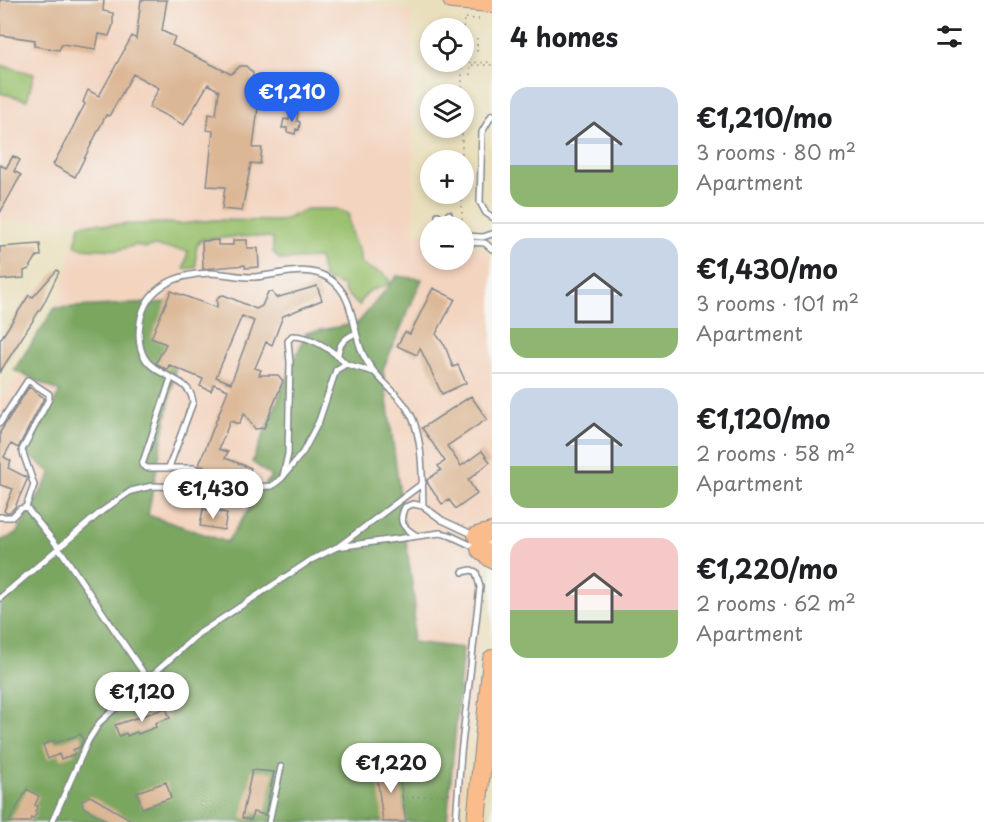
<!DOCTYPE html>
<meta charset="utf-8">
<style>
:root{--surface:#fff;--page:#f6f6f6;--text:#202124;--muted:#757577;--line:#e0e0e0;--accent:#2563eb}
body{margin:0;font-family:"Playpen Sans",sans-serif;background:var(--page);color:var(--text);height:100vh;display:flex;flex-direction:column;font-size:22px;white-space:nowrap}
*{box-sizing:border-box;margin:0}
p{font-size:20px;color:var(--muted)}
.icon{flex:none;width:33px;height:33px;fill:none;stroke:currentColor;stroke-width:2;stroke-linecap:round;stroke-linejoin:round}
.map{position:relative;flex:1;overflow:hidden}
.panel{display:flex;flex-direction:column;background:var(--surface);width:492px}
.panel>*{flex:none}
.tools{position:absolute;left:420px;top:18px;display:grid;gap:12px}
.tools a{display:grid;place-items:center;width:54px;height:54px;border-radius:50%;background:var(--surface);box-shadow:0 3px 9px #0003;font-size:30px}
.price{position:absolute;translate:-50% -51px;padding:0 14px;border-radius:21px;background:#fff;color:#222;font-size:20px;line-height:39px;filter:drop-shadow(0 2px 3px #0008)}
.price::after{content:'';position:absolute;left:50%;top:36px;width:18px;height:14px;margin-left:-9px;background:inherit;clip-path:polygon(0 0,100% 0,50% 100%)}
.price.active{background:var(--accent);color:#fff}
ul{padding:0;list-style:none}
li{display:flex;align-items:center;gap:18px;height:150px;padding:0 18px}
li+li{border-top:2px solid var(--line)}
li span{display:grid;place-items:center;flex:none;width:168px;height:120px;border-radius:18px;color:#555}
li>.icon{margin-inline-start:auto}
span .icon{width:72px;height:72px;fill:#fffc;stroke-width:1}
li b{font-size:26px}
h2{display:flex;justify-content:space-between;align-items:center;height:72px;padding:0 18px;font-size:26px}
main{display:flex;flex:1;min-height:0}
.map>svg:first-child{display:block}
.built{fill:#f3d4bf}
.green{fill:#99c06c;stroke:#5a7865;stroke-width:1.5}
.forest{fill:#7aa660;stroke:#4a6a5f;stroke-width:1.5}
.building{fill:#dcb795;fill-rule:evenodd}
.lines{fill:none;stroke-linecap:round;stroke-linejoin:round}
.lane-casing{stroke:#82878d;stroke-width:8}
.primary-casing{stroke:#82878d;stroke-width:20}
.path{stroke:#82878d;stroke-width:1.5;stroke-dasharray:1.5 4.5;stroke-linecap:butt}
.lane{stroke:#fff;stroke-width:5}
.primary{stroke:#fabc8b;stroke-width:18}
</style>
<main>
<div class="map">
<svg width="492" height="822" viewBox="0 0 492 822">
<rect width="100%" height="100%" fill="#f6f6f2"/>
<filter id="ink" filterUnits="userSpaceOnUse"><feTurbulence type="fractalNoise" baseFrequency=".0167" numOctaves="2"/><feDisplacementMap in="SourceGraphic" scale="12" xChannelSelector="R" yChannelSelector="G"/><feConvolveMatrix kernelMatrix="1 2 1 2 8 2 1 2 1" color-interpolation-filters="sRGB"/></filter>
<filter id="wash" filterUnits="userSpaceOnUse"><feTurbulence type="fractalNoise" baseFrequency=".008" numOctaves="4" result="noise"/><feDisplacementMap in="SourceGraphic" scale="24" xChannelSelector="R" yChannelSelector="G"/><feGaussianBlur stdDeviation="1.35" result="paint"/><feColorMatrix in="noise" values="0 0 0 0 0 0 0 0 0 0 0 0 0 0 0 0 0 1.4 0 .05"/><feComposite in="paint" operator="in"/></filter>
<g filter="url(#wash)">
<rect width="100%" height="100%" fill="#e9dfbc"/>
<path class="built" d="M0 0H343L412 11 414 234 430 233V260H464V247H475L485 250 490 257 492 270V513L463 783 462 822H0V397L44 345 82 220 0 221Z"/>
<path class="green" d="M0 65 34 74 27 100 0 93Z
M307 209H337L349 214C348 226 353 242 360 253 357 275 386 265 390 283 376 293 370 282 359 306L345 292 343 286 324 279 319 258 280 260 273 252V239C262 233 218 239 202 239 193 247 197 256 196 268L184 269 188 251 154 246 145 248 136 245 118 250 81 248 75 245 80 225 98 223 106 225 166 223 181 224 213 220 281 221Z"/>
<path class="forest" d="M397 276 422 279 383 369 415 606 412 642 463 648 447 822H0V541L16 534 52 473 26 453 60 392 14 370 55 308 188 301 148 515 227 542 271 476 252 462 306 333 358 323Z"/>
<g id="blocks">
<path class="building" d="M0 0H104L103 11 113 13V25L109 36 99 34 96 49 62 44 59 50 34 46 35 40 0 35Z
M141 0H167L162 31 175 37 172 45 231 74 240 66H246L253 73 252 82 261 83 253 148H262L260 164 251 163 242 211 222 209 225 187 207 186 213 131 207 130 209 114 216 115 219 91 208 84 184 125 149 107 159 88 133 74 109 116 106 115 75 177 53 165 85 104 83 102 88 90 99 96 132 36 136 39Z
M290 111 298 112 297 121 300 122 299 130 296 129 295 134 287 132V128H282L284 119 289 120Z
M13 156 20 160 14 171 21 175 0 213V165L6 168Z
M218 240V245H233V240H247V248H258L259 267 245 268V265L203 269 202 241Z
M40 244 41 256H37L29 269 24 271V278L0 280V247Z
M57 270 59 272 43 305 0 372V340L29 295 33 297Z
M317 286 322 300 283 316 272 345 266 342 255 368 261 370 259 375H278L283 381 264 428 255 429 244 413 239 424 230 421 219 449 228 452 225 458 251 468 246 482 199 465 228 390 214 384 211 391 200 386 203 379 169 365 167 370 156 363 166 344 151 338 171 291 217 308V299L219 296 224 295 256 309 262 306 268 292H272L276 298ZM242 316 254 321 231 383 216 377Z
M433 288 455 299 436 334 445 346 453 367 458 365 466 383 442 394 420 348 417 355 397 346 405 332 410 334Z
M29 387 44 398 18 448 11 444 4 457 11 461 8 468 26 477 27 480 15 507 10 512H6L4 511 13 489 0 485V432Z
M471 396 487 419 447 446 461 466 482 451 490 462 468 480 477 494 456 509 449 500 442 504 428 484 427 480 441 470 438 466 445 461 422 428Z
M203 509 227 513 224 530 200 526Z
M166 708 170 718 155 723 156 727 138 734 137 732 127 736 126 733 119 736 115 725Z
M81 734 83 740 80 747 73 750 75 754 61 759 59 754 48 759 43 745 54 740 55 743Z
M398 765 406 822H383L376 768Z
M252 770 274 772 265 815 253 812 251 820 242 818Z
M166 782 171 798 142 808 137 792Z
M27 789 39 796 35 805 38 806 35 812 37 813 33 819 31 818 29 822H9Z
M89 796 92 797 135 822H108L83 807 82 801Z"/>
</g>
</g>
<g filter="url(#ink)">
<use href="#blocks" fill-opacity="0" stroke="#82878d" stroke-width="1.5"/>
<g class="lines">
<g class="lane-casing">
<path id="lane" d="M492 115 482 132 480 202 486 213 492 217
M449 214V226
M438 215 439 226
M464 236 483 237 492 234
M464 242 485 243 492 249
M338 355C339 343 345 338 356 333
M171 378 142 465 147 468H194L229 485 241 488 272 486 282 478 303 452 319 421 336 370 346 364 374 372
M0 423 28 380 49 394V399L22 450 34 485 26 507 20 509 12 517H0
M169 467 193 402C189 367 131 385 140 323 145 287 176 274 210 273 225 273 240 278 255 277 280 275 307 264 330 279 354 295 352 328 362 352 374 381 406 395 415 425 423 450 422 480 423 506
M283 476 288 454 290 362 288 341 292 336C311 336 333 350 346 364
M26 507 59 548 149 681
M417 536C404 528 397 523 405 507L413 504 423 506 442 520 474 535
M483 539 492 544
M339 546 423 483
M0 598 102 511 131 491 152 486 209 488 229 485
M52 822 88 741 100 722 198 634 311 560 337 547 440 533 449 535 477 548
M269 822 281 767
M456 822 461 753 480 587 476 572 471 570 463 572"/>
</g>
<g class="primary-casing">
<path id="primary" d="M452 0 492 3
M477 536 492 532
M480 549 492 559
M476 822 492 659"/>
</g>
<path class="path" d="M463 28 464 18 479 19
M477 38V56
M463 63 492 62
M470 75V65H492
M462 94V62
M462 128V160
M462 194V226
M406 798 452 794"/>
<use href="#lane" class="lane"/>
<use href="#primary" class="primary"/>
</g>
</g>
</svg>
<div class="tools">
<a><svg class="icon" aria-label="locate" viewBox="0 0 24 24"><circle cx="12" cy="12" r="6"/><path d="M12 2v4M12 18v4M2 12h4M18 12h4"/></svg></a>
<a><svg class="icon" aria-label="layers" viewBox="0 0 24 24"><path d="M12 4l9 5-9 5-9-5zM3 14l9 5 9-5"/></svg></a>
<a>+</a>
<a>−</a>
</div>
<b class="price active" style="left:292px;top:123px">€1,210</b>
<b class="price" style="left:213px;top:520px">€1,430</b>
<b class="price" style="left:142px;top:723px">€1,120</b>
<b class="price" style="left:391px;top:794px">€1,220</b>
</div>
<section class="panel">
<h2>4 homes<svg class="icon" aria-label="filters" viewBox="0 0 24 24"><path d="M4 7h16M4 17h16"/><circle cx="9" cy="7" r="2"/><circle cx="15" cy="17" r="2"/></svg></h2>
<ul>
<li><span style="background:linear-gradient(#c9d6e8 65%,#8fb573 0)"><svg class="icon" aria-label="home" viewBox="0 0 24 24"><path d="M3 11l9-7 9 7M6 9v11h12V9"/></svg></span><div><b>€1,210/mo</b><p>3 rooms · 80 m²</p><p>Apartment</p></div></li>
<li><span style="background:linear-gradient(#c9d6e8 75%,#8fb573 0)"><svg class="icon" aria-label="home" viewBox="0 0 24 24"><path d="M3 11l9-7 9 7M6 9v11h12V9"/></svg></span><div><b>€1,430/mo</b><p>3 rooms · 101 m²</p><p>Apartment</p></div></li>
<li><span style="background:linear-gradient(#c9d6e8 65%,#8fb573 0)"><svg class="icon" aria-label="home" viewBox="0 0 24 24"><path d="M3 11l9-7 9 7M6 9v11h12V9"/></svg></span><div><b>€1,120/mo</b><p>2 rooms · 58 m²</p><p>Apartment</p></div></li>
<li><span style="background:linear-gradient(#f6c9c9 60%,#8fb573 0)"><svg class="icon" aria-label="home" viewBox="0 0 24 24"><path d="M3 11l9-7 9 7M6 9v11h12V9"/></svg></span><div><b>€1,220/mo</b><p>2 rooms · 62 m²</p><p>Apartment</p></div></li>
</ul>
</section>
</main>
